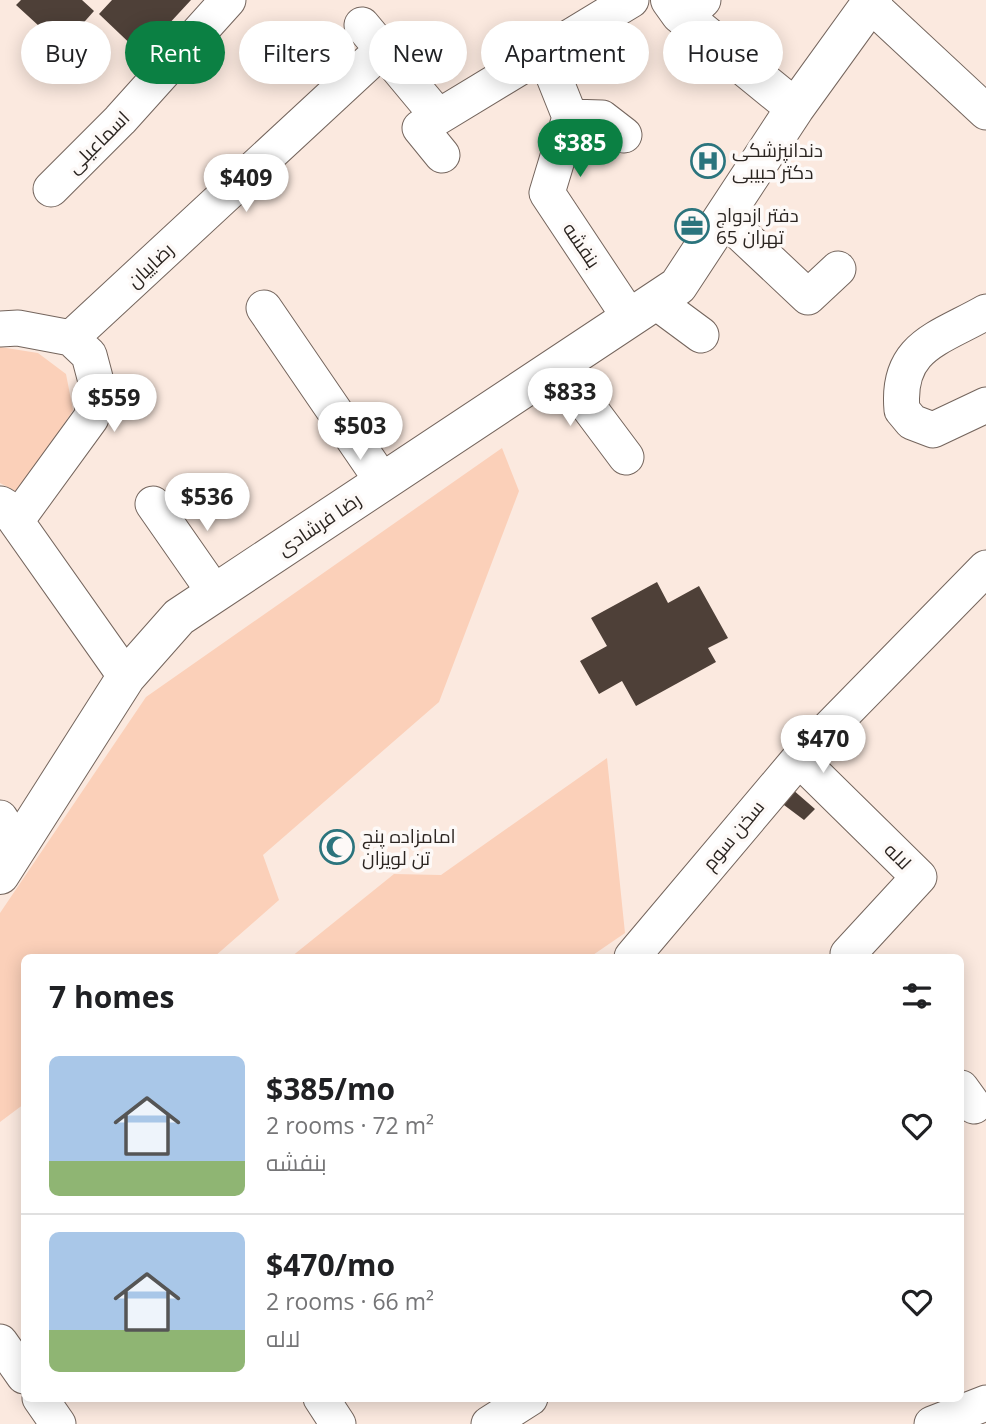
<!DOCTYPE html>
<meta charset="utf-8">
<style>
:root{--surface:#fff;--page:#f2f2f2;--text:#202124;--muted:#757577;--line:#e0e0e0;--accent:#0b8043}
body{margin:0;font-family:"Open Sans",Cairo,sans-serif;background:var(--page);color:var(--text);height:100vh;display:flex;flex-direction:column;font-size:26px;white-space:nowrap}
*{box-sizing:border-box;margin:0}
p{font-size:23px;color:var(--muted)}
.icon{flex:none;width:38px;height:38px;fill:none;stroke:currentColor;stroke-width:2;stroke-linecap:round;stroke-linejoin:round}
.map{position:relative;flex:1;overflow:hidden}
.side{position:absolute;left:21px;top:954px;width:943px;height:448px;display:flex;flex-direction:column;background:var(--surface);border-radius:10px;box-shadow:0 4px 18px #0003}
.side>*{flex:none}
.guide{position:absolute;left:21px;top:21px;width:945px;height:63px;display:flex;gap:14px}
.price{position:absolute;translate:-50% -60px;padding:0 16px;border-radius:24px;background:#fff;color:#222;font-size:23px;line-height:46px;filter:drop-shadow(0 2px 4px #0008)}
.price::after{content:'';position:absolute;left:50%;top:42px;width:21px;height:16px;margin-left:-10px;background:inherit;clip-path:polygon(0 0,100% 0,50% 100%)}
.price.on{background:var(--accent);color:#fff}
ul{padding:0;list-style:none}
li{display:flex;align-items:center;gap:21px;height:175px;padding:0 28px}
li+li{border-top:2px solid var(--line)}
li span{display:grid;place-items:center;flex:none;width:196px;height:140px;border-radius:10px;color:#555}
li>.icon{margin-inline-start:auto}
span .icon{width:84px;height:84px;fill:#fffc;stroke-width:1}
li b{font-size:30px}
h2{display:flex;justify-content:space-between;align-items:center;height:84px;padding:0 28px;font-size:30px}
.pill{padding:0 24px;border-radius:32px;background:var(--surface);box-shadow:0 4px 18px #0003;font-size:24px;line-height:63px}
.pill.on{background:var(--accent);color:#fff}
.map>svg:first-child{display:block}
.green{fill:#fbd0b9}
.building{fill:#4e4038}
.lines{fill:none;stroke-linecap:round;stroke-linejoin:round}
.minor-casing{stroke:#74655d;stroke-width:37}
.major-casing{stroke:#74655d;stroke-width:40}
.minor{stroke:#fff;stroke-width:35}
.major{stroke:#fff;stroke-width:38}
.labels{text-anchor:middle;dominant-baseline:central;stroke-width:7;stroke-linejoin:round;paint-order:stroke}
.street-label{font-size:19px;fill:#2b2521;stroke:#fdf9f7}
.poi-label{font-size:19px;fill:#2b2521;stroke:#fdf9f7;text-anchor:start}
</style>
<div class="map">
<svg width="986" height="1424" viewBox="0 0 986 1424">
<rect width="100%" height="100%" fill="#fbe9df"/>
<path class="green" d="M0 347 38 353 66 374 73 410 19 493 0 483Z
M502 448 519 491 439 702 263 855 279 900 214 957H24V1104L0 1122V913L146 697Z
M607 758 625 933 590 957H291L394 874 441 875Z"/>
<path class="building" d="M21 0H82L94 11 62 47 16 5Z
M112 0H191L141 54 99 14Z
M657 582 668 603 699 586 728 638 708 648 716 662 636 706 622 681 599 694 580 661 607 646 591 618Z
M792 789 815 809 804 820 780 802Z"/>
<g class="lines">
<g class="minor-casing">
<path id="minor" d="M870 4 986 112
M684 18 703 0
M362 25 437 115
M544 52 570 117 547 193 630 318
M570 117 602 118 624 135
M442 155 420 128 631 0
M51 189 120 120 228 0
M723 217 808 297 838 269
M655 301 701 335
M264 308 383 482
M986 312C939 339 896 346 902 410L912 422 933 430 986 405
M0 329 18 328 71 338 89 355 98 389 91 418 16 521
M71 338 383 49
M558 366 626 457
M1 504 6 507 126 677
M153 504 215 593
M799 759 919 877 848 954 851 957
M0 818 19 847
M632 957 799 759 986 568
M961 1088 974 1106
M0 1342 24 1376
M40 1398 58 1424
M321 1398 338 1424
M489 1424 530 1398
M932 1424 986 1403"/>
</g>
<g class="major-casing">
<path id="major" d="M670 0 680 14 795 108
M0 875 126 677 179 617 678 286 795 108 873 0"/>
</g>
<use href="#minor" class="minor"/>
<use href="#major" class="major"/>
</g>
<defs>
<g id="hospital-ring" transform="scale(1.75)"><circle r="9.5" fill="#fdf9f7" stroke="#2b747d" stroke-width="1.5"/><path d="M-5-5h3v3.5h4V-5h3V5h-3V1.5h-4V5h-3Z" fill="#2b747d"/></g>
<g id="office-ring" transform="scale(1.75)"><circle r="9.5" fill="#fdf9f7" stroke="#2b747d" stroke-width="1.5"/><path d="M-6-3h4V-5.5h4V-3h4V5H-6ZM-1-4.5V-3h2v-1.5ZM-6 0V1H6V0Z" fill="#2b747d"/></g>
<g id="mosque-ring" transform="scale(1.75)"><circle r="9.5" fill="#fdf9f7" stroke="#2b747d" stroke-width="1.5"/><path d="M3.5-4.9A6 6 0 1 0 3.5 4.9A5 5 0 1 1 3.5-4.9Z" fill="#2b747d"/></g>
</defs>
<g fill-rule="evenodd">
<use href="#hospital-ring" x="708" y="161"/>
<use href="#office-ring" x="692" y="226"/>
<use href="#mosque-ring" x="337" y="847"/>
</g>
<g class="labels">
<g class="street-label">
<text transform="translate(98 142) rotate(-45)">اسماعیلی</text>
<text transform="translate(582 245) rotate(56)">بنفشه</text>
<text transform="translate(150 265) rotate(-43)">رضاییان</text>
<text transform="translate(319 524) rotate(-34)">رضا فرشادی</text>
<text transform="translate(733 835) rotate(-50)">سخن سوم</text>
<text transform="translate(898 856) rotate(45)">لاله</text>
</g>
<g class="poi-label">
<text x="732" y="150">دندانپزشکی<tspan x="732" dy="22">دکتر حبیبی</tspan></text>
<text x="716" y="215">دفتر ازدواج<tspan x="716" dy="22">65 تهران</tspan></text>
<text x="362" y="836">امامزاده پنج<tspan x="362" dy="22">تن لویزان</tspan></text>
</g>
</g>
</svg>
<b class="price on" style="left:580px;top:179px">$385</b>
<b class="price" style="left:246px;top:214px">$409</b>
<b class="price" style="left:570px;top:428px">$833</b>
<b class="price" style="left:114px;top:434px">$559</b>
<b class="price" style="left:360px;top:462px">$503</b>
<b class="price" style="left:207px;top:533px">$536</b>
<b class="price" style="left:823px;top:775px">$470</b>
<div class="guide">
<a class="pill">Buy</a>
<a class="pill on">Rent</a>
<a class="pill">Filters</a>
<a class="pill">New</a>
<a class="pill">Apartment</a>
<a class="pill">House</a>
</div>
<section class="side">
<h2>7 homes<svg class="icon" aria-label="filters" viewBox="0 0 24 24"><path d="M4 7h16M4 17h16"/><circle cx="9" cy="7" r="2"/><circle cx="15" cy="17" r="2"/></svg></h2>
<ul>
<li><span style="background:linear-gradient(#a9c7e8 75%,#8fb573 0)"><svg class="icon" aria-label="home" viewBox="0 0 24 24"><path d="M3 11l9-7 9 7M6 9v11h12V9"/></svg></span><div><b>$385/mo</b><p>2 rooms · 72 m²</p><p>بنفشه</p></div><svg class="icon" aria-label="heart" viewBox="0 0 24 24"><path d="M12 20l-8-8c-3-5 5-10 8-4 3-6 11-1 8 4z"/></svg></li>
<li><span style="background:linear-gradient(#a9c7e8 70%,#8fb573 0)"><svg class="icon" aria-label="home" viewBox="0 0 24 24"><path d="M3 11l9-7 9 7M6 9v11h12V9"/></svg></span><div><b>$470/mo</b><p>2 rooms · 66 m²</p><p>لاله</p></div><svg class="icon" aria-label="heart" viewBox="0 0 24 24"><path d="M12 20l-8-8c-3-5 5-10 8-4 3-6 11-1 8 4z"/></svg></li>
</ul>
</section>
</div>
